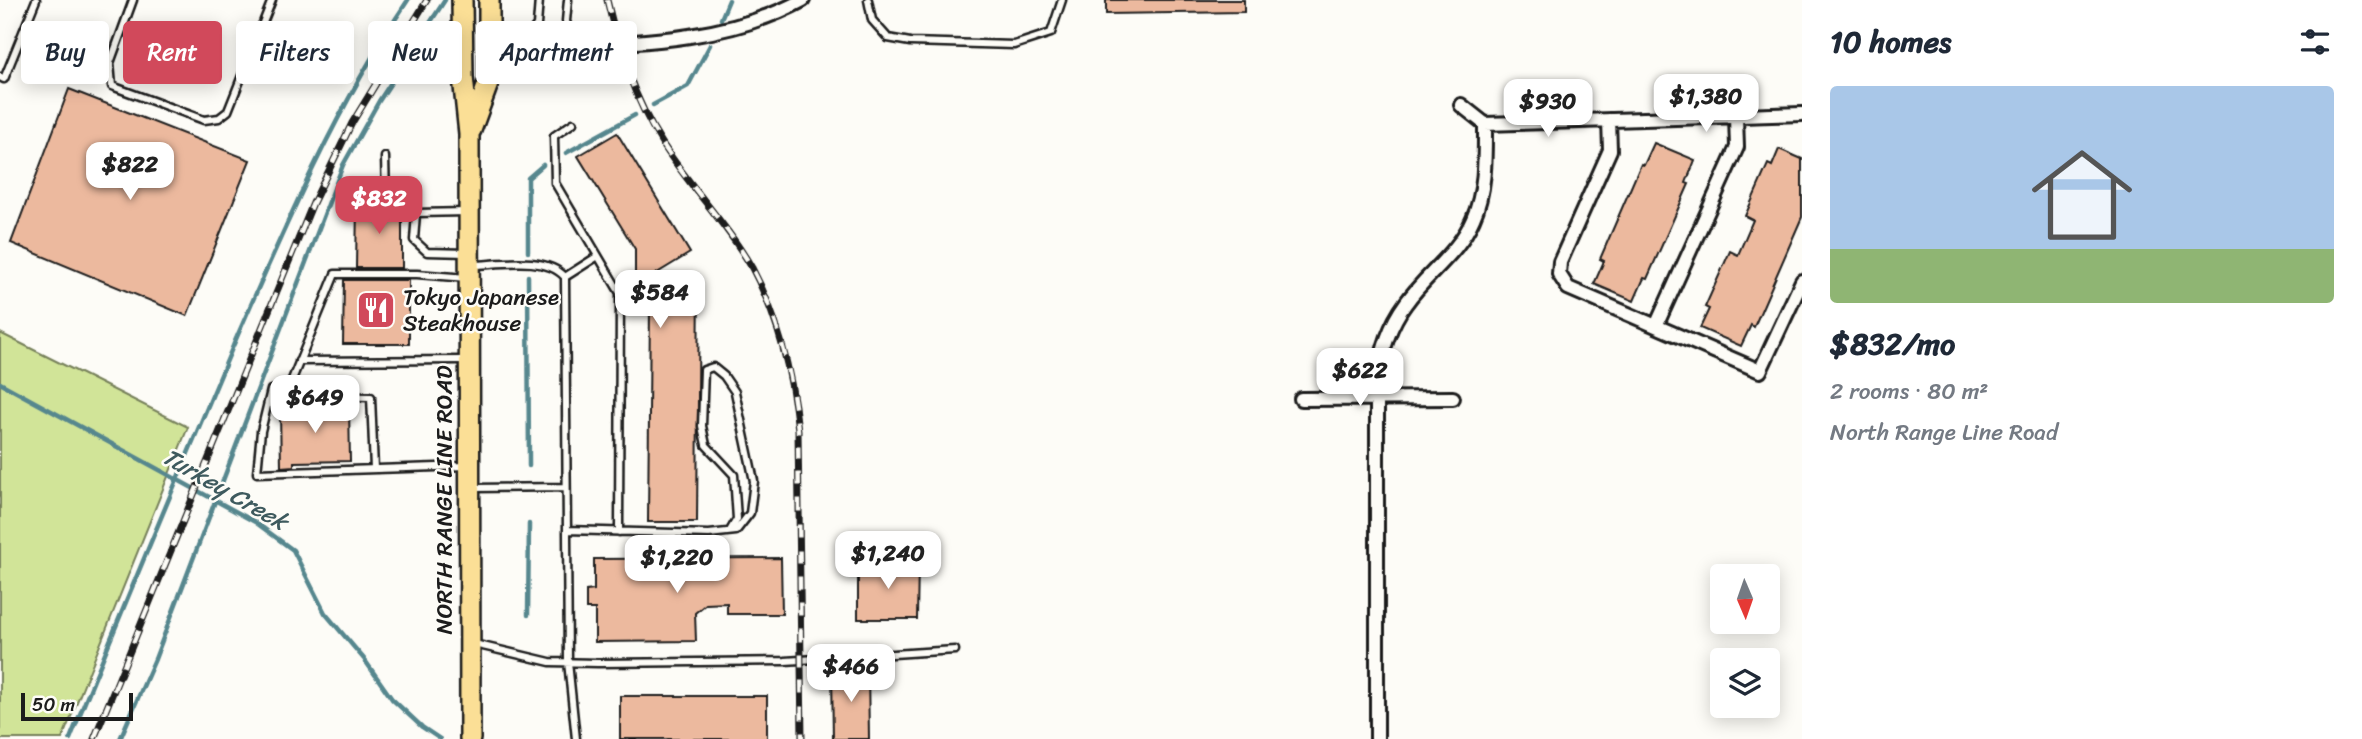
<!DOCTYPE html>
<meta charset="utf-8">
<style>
:root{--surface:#fff;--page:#f6f6f7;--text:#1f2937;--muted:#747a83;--accent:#d1495b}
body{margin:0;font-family:Sriracha,sans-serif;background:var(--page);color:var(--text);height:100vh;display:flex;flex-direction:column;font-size:26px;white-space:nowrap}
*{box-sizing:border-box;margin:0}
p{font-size:23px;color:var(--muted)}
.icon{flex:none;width:38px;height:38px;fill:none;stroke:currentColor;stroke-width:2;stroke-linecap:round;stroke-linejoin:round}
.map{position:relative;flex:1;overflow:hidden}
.drawer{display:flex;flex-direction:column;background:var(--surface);width:560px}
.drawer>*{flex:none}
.banner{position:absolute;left:21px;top:21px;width:665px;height:63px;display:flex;gap:14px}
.needle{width:46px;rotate:178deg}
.buttons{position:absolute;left:1710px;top:564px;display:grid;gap:14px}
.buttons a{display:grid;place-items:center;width:70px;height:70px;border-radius:7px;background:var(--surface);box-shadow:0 4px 18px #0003;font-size:35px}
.scale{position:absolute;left:21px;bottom:18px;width:112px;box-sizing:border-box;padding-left:7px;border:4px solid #1c1c1c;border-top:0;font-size:19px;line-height:24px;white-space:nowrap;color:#1c1c1c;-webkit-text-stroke:5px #fdfcf7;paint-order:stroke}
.price{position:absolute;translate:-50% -60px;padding:0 16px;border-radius:14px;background:#fff;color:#222;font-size:23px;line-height:46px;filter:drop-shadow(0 2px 4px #0008)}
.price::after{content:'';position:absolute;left:50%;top:42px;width:21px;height:16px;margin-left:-10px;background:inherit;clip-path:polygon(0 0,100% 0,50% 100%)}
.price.active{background:var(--accent);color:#fff}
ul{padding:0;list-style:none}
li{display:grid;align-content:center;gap:14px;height:371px;padding:0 28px}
li span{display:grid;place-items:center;height:217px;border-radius:7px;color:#555}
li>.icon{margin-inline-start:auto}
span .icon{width:126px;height:126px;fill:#fffc;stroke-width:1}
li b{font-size:30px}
h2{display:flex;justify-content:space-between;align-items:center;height:84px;padding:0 28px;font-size:30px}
.pill{padding:0 24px;border-radius:7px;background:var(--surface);box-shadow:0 4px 18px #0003;font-size:24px;line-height:63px}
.pill.active{background:var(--accent);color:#fff}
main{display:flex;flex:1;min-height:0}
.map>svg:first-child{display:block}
.green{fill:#d1e498;stroke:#76805a;stroke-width:2}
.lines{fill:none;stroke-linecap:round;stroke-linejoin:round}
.stream{stroke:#57878e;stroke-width:4.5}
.building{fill:#ecb99e;stroke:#1c1c1c;stroke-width:2}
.lane-casing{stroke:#1c1c1c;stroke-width:11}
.street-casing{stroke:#1c1c1c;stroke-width:18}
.primary-casing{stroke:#1c1c1c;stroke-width:24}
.lane{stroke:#fdfcf7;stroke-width:6}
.street{stroke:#fdfcf7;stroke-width:12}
.primary{stroke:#fbdf96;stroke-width:19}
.rail-casing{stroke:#1c1c1c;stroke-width:7}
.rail{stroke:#fdfcf7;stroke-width:4.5;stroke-dasharray:13;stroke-linecap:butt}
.labels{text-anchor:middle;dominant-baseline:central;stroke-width:5;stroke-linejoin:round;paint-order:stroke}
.poi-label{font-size:23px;fill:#1c1c1c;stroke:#fdfcf7;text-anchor:start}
.street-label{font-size:23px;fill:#1c1c1c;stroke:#fdfcf7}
.water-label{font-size:24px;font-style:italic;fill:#3e5a5e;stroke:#fdfcf7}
</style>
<main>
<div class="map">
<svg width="1802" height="739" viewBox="0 0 1802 739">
<rect width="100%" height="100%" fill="#fdfcf7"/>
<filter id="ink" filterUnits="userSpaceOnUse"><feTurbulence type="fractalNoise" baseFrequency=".0143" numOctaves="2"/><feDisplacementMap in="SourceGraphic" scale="14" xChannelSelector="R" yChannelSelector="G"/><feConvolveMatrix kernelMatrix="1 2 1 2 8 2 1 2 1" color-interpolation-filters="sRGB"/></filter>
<g filter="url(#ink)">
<path class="green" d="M0 333 188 427 62 739H0Z"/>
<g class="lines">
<path class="stream" d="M721 19 729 0
M653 105 688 86 710 45
M566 153 635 115
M528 252V178L543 165
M528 276 529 466
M0 383 255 522 293 550 325 613 364 659 392 699 422 727 440 739
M528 615 529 524
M70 739C123 607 178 477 233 346 284 228 336 107 408 0
M120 739 155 659 343 165 379 101 445 0"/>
</g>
<path class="building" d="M1106 0H1244V12L1106 14Z
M69 89 250 160 187 316 11 243Z
M617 133 690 253 654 275H699L697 522H648L650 306 635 275V249L578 156Z
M1654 143 1695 160 1686 183 1689 184 1647 279 1644 278 1634 301 1594 284 1604 261 1600 259 1641 164 1644 165Z
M1779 149 1802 159V217L1754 327 1751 325 1741 346 1700 328 1709 309 1705 307 1730 251 1738 255 1753 220 1745 216 1768 164 1772 166Z
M357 203 402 204V268H356Z
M344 280H409V344H343Z
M294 407H349L350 461 294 462V466L281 467 280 412H295Z
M781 558 782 614H727V603L706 604 695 613 696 641 595 642V609H586V591L594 590V559Z
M858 564H918L917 619H858Z
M868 669 869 739H833L832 670Z
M620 696H767V739H620Z"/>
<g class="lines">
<g class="lane-casing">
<path id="lane" d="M133 0 110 63 112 86 204 120 219 118 228 111 272 0
M568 0 566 21 573 44
M868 0 872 20 888 38 910 42 1014 45 1051 33 1062 0
M519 47 537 25 539 0
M0 77 4 79 36 0
M573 123 554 136 555 183 620 293 619 532
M385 157 386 197 405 199 416 213
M467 212 416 213 414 240 427 252 467 253
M474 265C500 264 546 255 565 277L568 662 576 739
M565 277 598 256
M467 278 417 274H335L289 387 271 390 261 431 257 473 467 466
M299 361 465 360
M270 395 371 397 374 469
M474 488 566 487
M567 530 709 534 736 531 750 513 754 481 735 392 724 376 713 367 704 370 702 426 706 445 734 475 737 519 730 531
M474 644 550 662 598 663 785 661 955 650"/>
</g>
<g class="street-casing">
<path id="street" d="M489 54 517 48C613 42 717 47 803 0
M1609 120 1610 150 1560 262 1559 274 1568 288 1760 371 1802 281
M1485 124 1802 114
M1656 326 1737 147 1736 117
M1301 399 1453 398
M1377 739V377C1383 349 1389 326 1406 303 1427 273 1458 254 1473 219 1486 190 1485 156 1485 124L1461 105"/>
</g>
<g class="primary-casing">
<path id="primary" d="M462 0 463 77 469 134 470 739
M471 130 489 81V0"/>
</g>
<use href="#lane" class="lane"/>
<use href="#street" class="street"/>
<use href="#primary" class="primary"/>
<g class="rail-casing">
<path id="rail" d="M607 0C619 51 634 99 662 143 689 186 727 224 752 268 779 319 792 374 798 430L802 739
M94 739 313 203 352 123 427 0"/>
</g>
<use href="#rail" class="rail"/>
</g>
</g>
<defs>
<g id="restaurant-square" transform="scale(2.0125)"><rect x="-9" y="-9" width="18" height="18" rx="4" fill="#d1495b" stroke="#fdfcf7"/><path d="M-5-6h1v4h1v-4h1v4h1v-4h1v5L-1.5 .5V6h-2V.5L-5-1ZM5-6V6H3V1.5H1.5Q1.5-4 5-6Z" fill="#fff"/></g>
</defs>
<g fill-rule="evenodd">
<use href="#restaurant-square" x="376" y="310"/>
</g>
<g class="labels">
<g class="poi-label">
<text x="403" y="297">Tokyo Japanese<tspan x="403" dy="26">Steakhouse</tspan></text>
</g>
<g class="street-label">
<text transform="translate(444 500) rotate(-90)">NORTH RANGE LINE ROAD</text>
</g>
<g class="water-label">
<text transform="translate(225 489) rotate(30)">Turkey Creek</text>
</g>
</g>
</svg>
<div class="buttons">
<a><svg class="needle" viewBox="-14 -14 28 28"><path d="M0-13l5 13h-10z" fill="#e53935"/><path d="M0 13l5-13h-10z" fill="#747a83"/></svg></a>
<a><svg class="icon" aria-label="layers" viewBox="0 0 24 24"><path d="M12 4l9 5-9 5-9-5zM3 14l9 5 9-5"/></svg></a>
</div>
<div class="scale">50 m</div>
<b class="price" style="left:1706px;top:134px">$1,380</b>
<b class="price" style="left:1548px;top:139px">$930</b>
<b class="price" style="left:130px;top:202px">$822</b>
<b class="price active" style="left:379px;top:236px">$832</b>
<b class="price" style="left:660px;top:330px">$584</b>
<b class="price" style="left:1360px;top:408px">$622</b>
<b class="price" style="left:315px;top:435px">$649</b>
<b class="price" style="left:888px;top:591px">$1,240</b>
<b class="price" style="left:677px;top:595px">$1,220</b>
<b class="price" style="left:851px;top:704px">$466</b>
<div class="banner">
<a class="pill">Buy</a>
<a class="pill active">Rent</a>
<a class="pill">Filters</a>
<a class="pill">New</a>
<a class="pill">Apartment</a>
</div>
</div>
<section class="drawer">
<h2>10 homes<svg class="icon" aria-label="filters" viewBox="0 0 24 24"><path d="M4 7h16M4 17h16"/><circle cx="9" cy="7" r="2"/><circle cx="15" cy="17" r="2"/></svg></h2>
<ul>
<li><span style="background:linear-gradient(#a9c7e8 75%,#8fb573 0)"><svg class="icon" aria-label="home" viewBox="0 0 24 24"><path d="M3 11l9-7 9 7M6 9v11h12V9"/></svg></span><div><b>$832/mo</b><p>2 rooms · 80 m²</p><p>North Range Line Road</p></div></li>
</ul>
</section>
</main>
